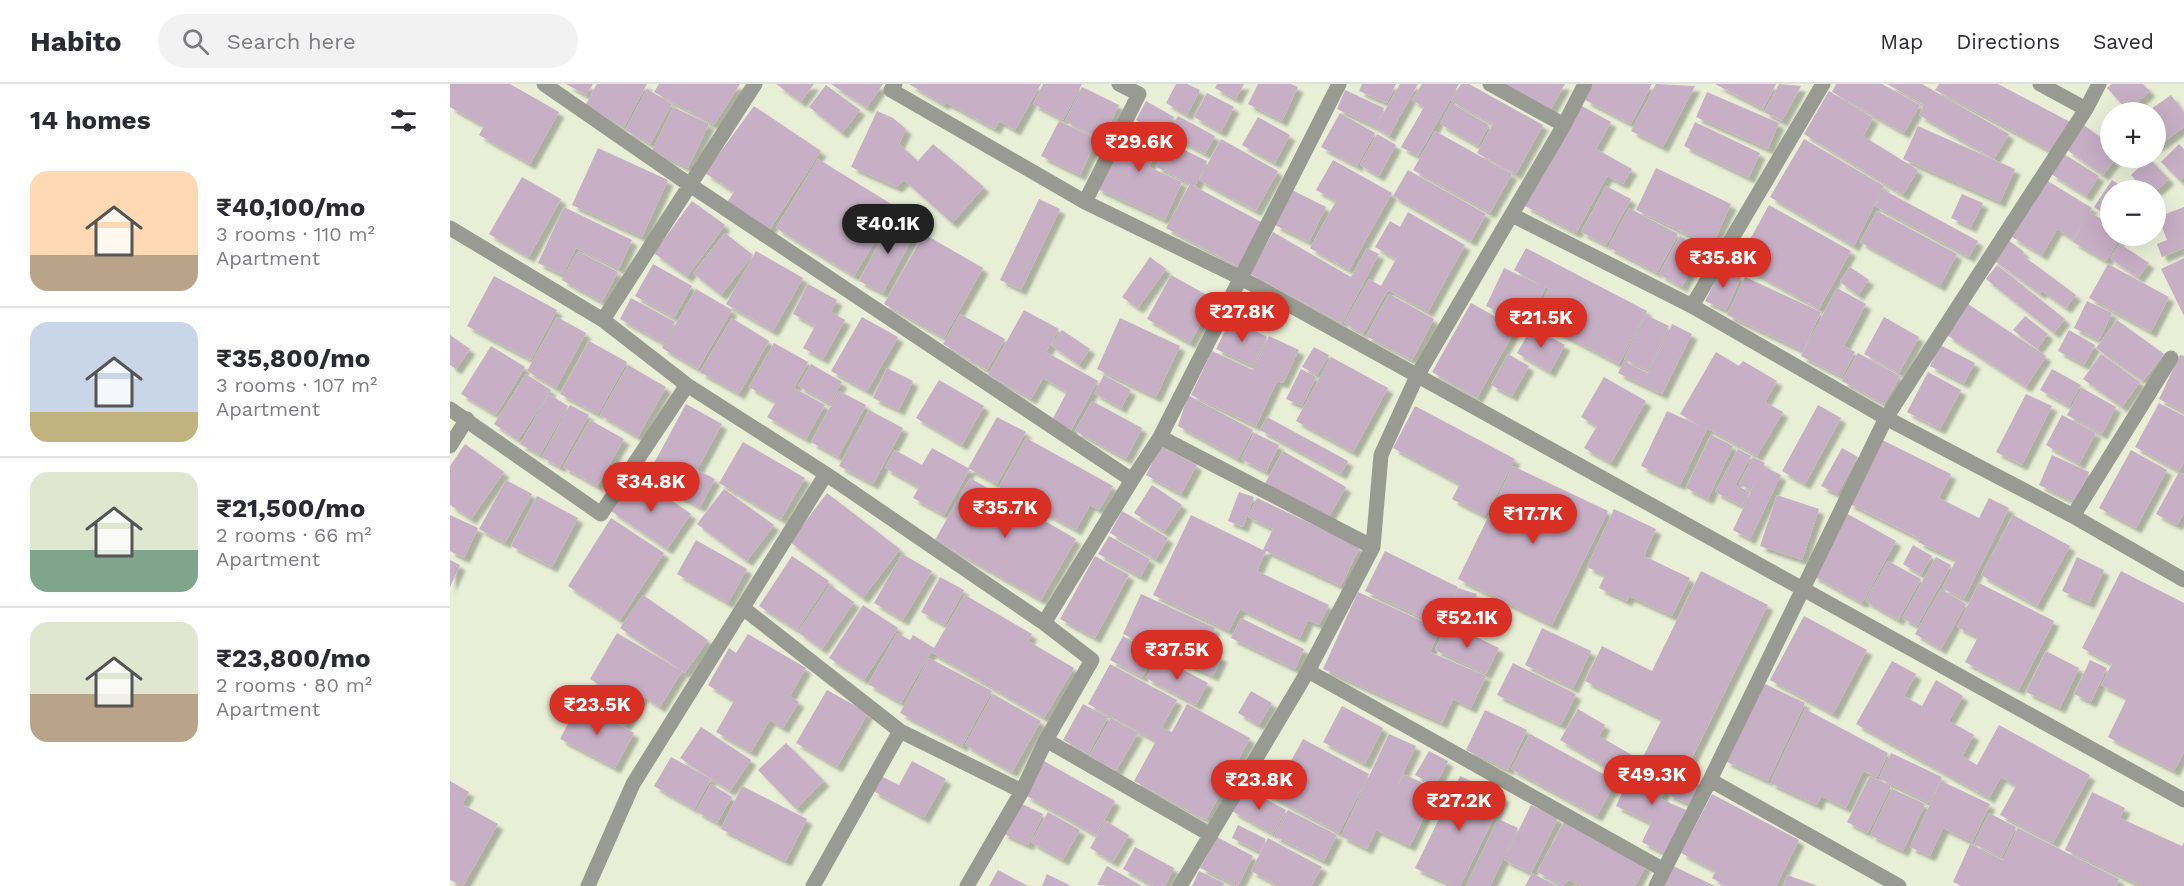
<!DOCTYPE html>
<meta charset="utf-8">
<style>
:root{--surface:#fff;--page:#f2f2f3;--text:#2b2b33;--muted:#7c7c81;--line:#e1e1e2;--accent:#d93025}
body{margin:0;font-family:"Work Sans",sans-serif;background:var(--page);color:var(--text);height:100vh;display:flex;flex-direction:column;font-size:22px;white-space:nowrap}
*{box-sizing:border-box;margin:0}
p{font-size:20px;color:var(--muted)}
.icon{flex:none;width:33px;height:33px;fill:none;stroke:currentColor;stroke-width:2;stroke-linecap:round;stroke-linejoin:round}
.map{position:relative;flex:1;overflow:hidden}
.details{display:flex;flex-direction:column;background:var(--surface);width:450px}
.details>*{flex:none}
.controls{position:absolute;left:1650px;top:18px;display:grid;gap:12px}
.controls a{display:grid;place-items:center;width:66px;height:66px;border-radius:50%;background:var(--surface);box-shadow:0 6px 24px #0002;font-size:30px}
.price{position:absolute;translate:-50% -51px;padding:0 14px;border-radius:21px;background:var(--accent);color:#fff;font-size:20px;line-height:39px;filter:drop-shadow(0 2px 3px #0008)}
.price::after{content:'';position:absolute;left:50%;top:36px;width:18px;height:14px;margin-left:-9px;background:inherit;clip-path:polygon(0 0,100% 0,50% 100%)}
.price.current{background:#222;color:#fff}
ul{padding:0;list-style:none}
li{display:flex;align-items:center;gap:18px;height:150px;padding:0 30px}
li+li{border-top:2px solid var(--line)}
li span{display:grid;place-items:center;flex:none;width:168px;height:120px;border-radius:18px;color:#555}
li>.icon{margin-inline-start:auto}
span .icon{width:72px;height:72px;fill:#fffc;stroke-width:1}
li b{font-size:26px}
h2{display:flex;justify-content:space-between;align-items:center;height:72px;padding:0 30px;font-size:26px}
header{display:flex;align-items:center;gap:36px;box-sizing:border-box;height:84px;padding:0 30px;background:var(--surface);border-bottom:2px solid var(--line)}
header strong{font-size:28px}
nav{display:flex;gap:33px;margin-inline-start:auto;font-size:21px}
.search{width:420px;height:54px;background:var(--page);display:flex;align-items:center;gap:15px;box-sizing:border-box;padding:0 21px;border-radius:33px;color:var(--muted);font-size:22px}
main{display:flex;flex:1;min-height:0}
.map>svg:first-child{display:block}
.building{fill:#c7afc6;filter:url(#shadow)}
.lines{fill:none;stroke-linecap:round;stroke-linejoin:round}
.minor{stroke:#999b92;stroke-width:15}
</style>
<header>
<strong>Habito</strong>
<div class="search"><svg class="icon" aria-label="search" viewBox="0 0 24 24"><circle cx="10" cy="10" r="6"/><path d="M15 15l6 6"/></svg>Search here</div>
<nav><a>Map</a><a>Directions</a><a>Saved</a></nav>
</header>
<main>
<section class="details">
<h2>14 homes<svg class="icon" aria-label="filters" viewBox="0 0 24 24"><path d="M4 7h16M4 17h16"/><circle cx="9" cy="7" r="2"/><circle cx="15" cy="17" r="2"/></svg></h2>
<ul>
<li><span style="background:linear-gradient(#ffd9b3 70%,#b9a48a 0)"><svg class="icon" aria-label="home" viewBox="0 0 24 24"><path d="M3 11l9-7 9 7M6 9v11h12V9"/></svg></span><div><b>₹40,100/mo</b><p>3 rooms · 110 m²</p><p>Apartment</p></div></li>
<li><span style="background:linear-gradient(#c9d6e8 75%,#c2b280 0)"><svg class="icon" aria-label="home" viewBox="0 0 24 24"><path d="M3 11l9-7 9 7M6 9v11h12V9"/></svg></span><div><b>₹35,800/mo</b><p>3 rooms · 107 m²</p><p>Apartment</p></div></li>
<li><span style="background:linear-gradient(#dfe7d0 65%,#7fa58c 0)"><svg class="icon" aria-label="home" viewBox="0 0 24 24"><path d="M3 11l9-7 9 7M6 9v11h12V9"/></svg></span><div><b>₹21,500/mo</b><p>2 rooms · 66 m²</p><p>Apartment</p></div></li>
<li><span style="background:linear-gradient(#dfe7d0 60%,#b9a48a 0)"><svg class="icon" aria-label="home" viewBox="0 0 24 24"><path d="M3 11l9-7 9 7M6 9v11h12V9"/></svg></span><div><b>₹23,800/mo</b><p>2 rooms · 80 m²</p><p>Apartment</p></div></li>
</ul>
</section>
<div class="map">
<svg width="1734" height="802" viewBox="0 0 1734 802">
<defs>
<filter id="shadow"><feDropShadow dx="5.5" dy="5.5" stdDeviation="1.5" flood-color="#0004"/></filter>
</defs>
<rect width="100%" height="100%" fill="#e9efd7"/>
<path class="building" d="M0 0H60L109 28 80 80 29 51 34 42 0 23Z
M116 0H143L136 11Z
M147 0H197L174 43 135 22Z
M209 0H290L264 41 204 8Z
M326 0H364L351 18Z
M381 0H433L417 24Z
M459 0H591L565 46 549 37 545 45 495 18 494 21Z
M593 0H632L613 36 583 20Z
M726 0H737L750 6 737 31 716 19Z
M767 0H794L786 15 765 4Z
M808 0H841L848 3 832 37 798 20Z
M912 0H946L937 19 909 7Z
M950 0H968L939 52 926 43 887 25 895 6 934 24 928 39Z
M972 0H1009L968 72 951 63 974 23 962 16Z
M1011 0H1019L1093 41 1066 90 1027 69 1043 40 1001 17Z
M1053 0H1115L1100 27Z
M1143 0H1202L1181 40 1135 16Z
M1206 0 1245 2 1213 63 1181 47Z
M1265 0H1326L1313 25Z
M1329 0 1351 2 1332 37 1314 28Z
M1386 0H1432L1470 21 1454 49 1382 8Z
M1437 0H1472L1559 50 1544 75 1469 31 1474 21Z
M1489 0H1548L1622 39 1606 70 1485 6Z
M1662 0H1693L1700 7 1678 27 1657 4Z
M376 1 410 26 392 49 359 23Z
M632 3 669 21 652 56 615 37Z
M197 5 222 20 200 60 175 46Z
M1379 7 1423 34 1413 52 1468 86 1453 111 1354 50Z
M1257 8 1329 39 1318 65 1246 33Z
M757 9 784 23 771 48 744 33Z
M1721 11 1734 29V43L1706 63V28H1697Z
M696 17 724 33 714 52 686 36Z
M1001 19 1039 41 1028 62 990 40Z
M1130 21 1161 38 1146 65 1182 85 1173 100 1157 92 1126 149 1075 122Z
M304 22 371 67 318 148 276 120 284 108 255 89Z
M223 23 259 40 238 84 202 67Z
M427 27 443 34 456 45 449 60 468 77 483 60 534 103 502 139 454 96 447 103 401 83Z
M890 29 925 49 907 82 871 63Z
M728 32 765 52 755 70 718 49Z
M808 33 840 51 825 79 792 61Z
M609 37 647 55 630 91 591 72Z
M678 37 713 54 699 83 732 98 715 136 646 104Z
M1245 38 1310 69 1299 94 1234 62Z
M1634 41 1660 60V74H1666L1653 91 1617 66Z
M1468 42 1565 85 1550 118 1453 75Z
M985 47 1062 90 1040 129 963 86Z
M927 50 946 61 929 92 910 81Z
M771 55 828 87 806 127 749 96Z
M1354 55 1434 102 1404 162 1320 113Z
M718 58 757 77 745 102 706 83Z
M1729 60 1734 65V93L1730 97 1711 78Z
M148 64 218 96 192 153 122 121Z
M1614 70 1649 92 1636 112 1601 90Z
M1699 74 1719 95 1707 106H1695L1681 91Z
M368 75 446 123 404 192 326 144Z
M883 76 942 109 899 186 860 164 886 117 866 106Z
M1206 84 1281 120 1262 162 1186 126Z
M958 86 1036 130 1021 157 943 112Z
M72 93 111 115 79 173 39 150Z
M1596 96 1642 124 1639 128 1660 140V152H1671L1656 177 1623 158 1635 135 1623 155 1607 145 1592 171 1562 153Z
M1662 96 1677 106H1660V134L1644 123Z
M740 100 813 139 789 183 716 144Z
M1156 102 1181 115 1156 161 1131 148Z
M842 106 876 123 859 158 825 141Z
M1434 106 1528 157 1519 173 1425 122Z
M1512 110 1533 119 1521 143 1501 134Z
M589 115 610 125 571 206 550 196Z
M242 117 275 141 237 193 204 169Z
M1319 121 1401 167 1369 225 1287 179Z
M114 123 182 156 169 185 126 164 113 191 88 179Z
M1734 123V164L1712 173 1707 160 1717 156 1708 133Z
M1179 124 1228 150 1207 189 1158 163Z
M1427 127 1507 170 1490 202 1410 158Z
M958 128 1015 161 978 228 938 206 913 250 894 239 919 195 931 202 946 175 925 163 940 137 950 143Z
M443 132 467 145 433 209 409 197Z
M823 148 901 193 917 164 929 170 892 239 800 190Z
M275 149 303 171 271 211 243 189Z
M474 150 533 184 494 254 434 220Z
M1230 152 1252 164 1232 203 1209 190Z
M1557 155 1574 168 1572 171 1626 211 1616 224 1592 207 1590 210 1542 175Z
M1670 160 1699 179 1688 194 1660 174Z
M1076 164 1197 227 1169 280 1083 235 1099 205 1095 203 1077 242 1036 222 1054 184 1092 202 1064 186Z
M128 167 168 188 152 218 112 196Z
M306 167 353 194 323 247 276 220Z
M700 173 716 185 688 224 672 213Z
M1734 174V232L1711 185Z
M203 180 242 202 224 234 185 212Z
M1658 180 1719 213 1701 248 1639 214Z
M1547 181 1615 235 1604 249 1536 195Z
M1400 183 1419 196 1408 211 1390 198Z
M1272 184 1291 193 1276 226 1255 217Z
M721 191 764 215 740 259 697 235Z
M44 192 107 226 81 276 17 242Z
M1295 193 1371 228 1353 267 1277 231Z
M358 200 387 216 381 228 395 236 373 275 353 264 365 242 343 230Z
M1387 204 1416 220 1394 262 1405 268 1392 293 1351 272Z
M246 205 282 226 248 285 212 264Z
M939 210 984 235 962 276 916 252Z
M181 214 225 238 213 259 170 235Z
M1637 217 1662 229 1649 256 1624 244Z
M1021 219 1066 244 1027 314 982 288Z
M1518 220 1596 272 1576 303 1497 251Z
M574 226 609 245 596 268 648 297 621 346 602 336 617 308 593 294 581 315 538 291Z
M510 230 555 255 537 286 493 260Z
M1196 231 1219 242 1198 286 1174 275Z
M1575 232 1598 250 1587 265 1563 246Z
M107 233 136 249 106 304 77 287Z
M412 233 448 253 417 307 381 287Z
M1434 233 1469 253 1449 289 1414 270Z
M282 234 319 257 289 310 250 288Z
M670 234 730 262 706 313 647 285Z
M781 235 817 253 803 282 766 265Z
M1667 236 1714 270 1693 297 1646 264Z
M1222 240 1242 250 1212 310 1168 289 1174 277 1198 289Z
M1082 243 1115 261 1100 288 1067 269Z
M612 246 640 265 629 281 601 261Z
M1619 246 1645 261 1634 281 1608 267Z
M0 251 20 265 6 285 0 281Z
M819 252 849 266 833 299 827 297 806 342 741 311 762 267 803 286Z
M139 257 177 278 148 330 110 310Z
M324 259 358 278 344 304 375 321 356 355 317 333 326 318 299 303Z
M1490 261 1525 279 1514 299 1480 282Z
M41 262 75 283 46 331 11 310Z
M864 263 879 271 867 291 852 283Z
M1266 268 1289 282 1293 277 1327 297 1315 318 1333 328 1307 372 1253 342 1257 345 1230 401 1191 382 1217 327 1250 342 1230 330Z
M1408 269 1450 292 1434 320 1392 297Z
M1058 270 1079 282 1062 312 1041 301Z
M1651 270 1690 298 1672 323 1633 295Z
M1730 271 1734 272V328L1709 315Z
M881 273 938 304 903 368 846 337Z
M361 280 392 298 380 320 348 302Z
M178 281 216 303 188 353 150 331Z
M437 284 463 297 449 326 423 314Z
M851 285 866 293 852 322 836 315Z
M1602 285 1631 301 1619 322 1590 306Z
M1478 288 1511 306 1490 345 1457 328Z
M76 290 101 306 68 356 44 340Z
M654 291 681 306 671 324 644 309Z
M1154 293 1196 317 1161 379 1134 364 1147 342 1131 333Z
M489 296 534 322 512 361 466 334Z
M1632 304 1666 323 1652 350 1617 331Z
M389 307 416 321 388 373 361 358Z
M99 310 118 322 90 371 70 360Z
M1576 310 1602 322 1572 381 1546 368Z
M738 311 803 346 788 375 728 342Z
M642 317 692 344 676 375 625 347Z
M1709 319 1734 332V378L1729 387 1685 363Z
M236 320 272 340 247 386 265 395 250 423 196 394Z
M120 321 139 331 110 383 92 373Z
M1368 321 1391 334 1355 400 1332 387Z
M965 322 1065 375 1035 432 1002 415 1010 400 943 364Z
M419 326 453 344 423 400 389 382Z
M1612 331 1646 349 1629 380 1596 361Z
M547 333 576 348 547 400 520 385 494 431 463 414 469 403 435 384 445 366 472 381 482 364 518 384Z
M817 333 898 377 891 390 810 346Z
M140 336 174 355 147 402 113 383Z
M804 349 829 361 816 388 791 375Z
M1261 351 1283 362 1258 415 1236 404Z
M576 354 663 402 649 426 640 421 626 446 549 403Z
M1430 355 1501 390 1489 414 1529 434 1539 414 1559 424 1514 515 1492 504 1506 476 1468 458 1470 455 1398 419Z
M293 358 355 394 331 435 269 399Z
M15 360 54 388 21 435 0 421V382Z
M711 362 747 381 731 410 696 391Z
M1392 364 1408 373 1387 410 1371 402Z
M1288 365 1301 372 1285 401 1300 408 1292 422 1265 408Z
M1681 366 1717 386 1686 444 1649 424Z
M833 367 896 403 876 438 813 403Z
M1602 371 1639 388 1625 418 1589 401Z
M1303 373 1315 379 1313 382 1331 391 1300 455 1283 446 1307 395 1301 406 1289 400Z
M1063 382 1158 427 1102 541 1008 495Z
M1729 388 1734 391V429L1727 441 1706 430Z
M185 392 241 430 217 465 161 427Z
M520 394 626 455 591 516 485 456Z
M56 396 82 410 55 459 29 445Z
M702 401 732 421 714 448 684 429Z
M274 405 324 441 297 477 247 440Z
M789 408 804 413 793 443 778 437Z
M377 409 450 465 413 514 340 458Z
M1327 411 1369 425 1352 476 1310 462Z
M87 412 128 434 102 483 61 462Z
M807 414 910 463 891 502 816 467 807 487 879 521 869 541 858 536 850 554 790 525 779 547 703 511 741 431 813 466 823 445 798 433Z
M1164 425 1206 445 1194 472 1240 494 1222 532 1179 512 1177 517 1149 504 1155 491 1137 483Z
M672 427 718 454 706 475 660 449Z
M1396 429 1446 457 1412 519 1362 491Z
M0 431 28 444 14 474 0 467Z
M1563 431 1620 462 1587 522 1531 491Z
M161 434 214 469 170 536 118 502Z
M659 452 700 475 691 493 648 470Z
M246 456 297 485 278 519 227 490Z
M1463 461 1482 472 1471 491 1453 480Z
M935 467 1008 503 989 542 915 507Z
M452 470 482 487 453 536 424 519Z
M342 472 379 497 347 546 309 522Z
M645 472 679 491 645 554 610 535Z
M1486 473 1501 481 1467 542 1452 534Z
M1627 473 1654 486 1639 519 1612 507Z
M0 476 10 481 0 503Z
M1438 477 1471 495 1448 536 1415 517Z
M1251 487 1318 521 1234 690 1194 671 1212 635 1135 597 1152 562 1202 587Z
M1671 487 1734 519V668L1724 687 1658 653 1677 614 1651 601 1662 580 1632 564Z
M490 493 514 506 495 541 471 528Z
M1529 499 1604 537 1569 606 1515 578 1528 553 1507 543Z
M380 501 404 518 372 565 348 548Z
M1008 504 1027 510 1015 542 997 535Z
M1491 505 1516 520 1491 565 1465 550Z
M908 508 990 545 980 568 1036 592 1021 624 1003 615 992 639 873 585Z
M691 510 765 544 755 565 772 573 763 592 673 550Z
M193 511 258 556 235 589 170 544Z
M515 511 582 550 578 557 624 584 594 634 481 568 451 619 418 600 447 549 460 556 463 551 484 564Z
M413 521 448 544 414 596 379 574Z
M1354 532 1417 566 1383 630 1320 596Z
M791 534 854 565 845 585 781 554Z
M997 539 1049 564 1036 590 985 566Z
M1092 544 1141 567 1123 604 1075 581Z
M167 549 232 587 210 623 193 612 175 642 146 625 158 606 140 595Z
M298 550 356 584 340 612 349 618 333 644 320 636 301 668 266 648 284 617 258 601 279 564 286 569Z
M673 552 706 571 692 593 660 576Z
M1596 567 1629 584 1610 624 1576 608Z
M707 572 758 599 746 621 696 594Z
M479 574 542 607 512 662 450 629Z
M1640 576 1657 584 1641 618 1624 610Z
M1442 577 1466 590 1454 612 1472 622 1486 596 1513 612 1499 637 1524 651 1512 672 1527 681 1549 641 1640 691 1603 759 1550 731 1566 702 1551 693 1539 714 1406 640Z
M1063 579 1126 610 1111 641 1047 611Z
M660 580 727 616 712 643 722 648 737 620 800 654 756 736 684 697 706 657 638 620Z
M1313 599 1355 619 1318 697 1275 677Z
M377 606 418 629 387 683 346 659Z
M801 607 822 619 809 641 788 629Z
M543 610 591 637 562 688 515 661Z
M129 619 184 649 165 684 110 655Z
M633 620 658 633 638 670 613 656Z
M892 622 933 644 915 680 873 658Z
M1128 625 1155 641 1149 652 1187 674 1175 694 1110 656Z
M1355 625 1438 669 1427 693 1413 687 1396 724 1371 712 1367 721 1320 699Z
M1035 626 1077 646 1058 686 1016 666Z
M661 634 688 649 666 687 639 672Z
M251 643 301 676 280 707 230 674Z
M939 650 966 662 945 706 954 690 987 706 960 762 926 746 917 765 891 752Z
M1080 650 1166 697 1147 732 1061 685Z
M853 655 919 690 889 749 805 703 817 679 835 688Z
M336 659 374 697 346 725 308 686Z
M979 667 998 677 985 702 965 691Z
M1441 669 1492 693 1479 719 1429 694Z
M221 673 261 695 244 725 204 702Z
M462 677 496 695 474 734 423 707 431 692 449 701Z
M594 677 665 717 646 751 575 711Z
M1187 677 1221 692 1211 715 1236 726 1216 770 1192 758 1201 739 1166 722Z
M1226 691 1254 703 1245 723 1217 710Z
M1010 692 1054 713 1010 802H1003L965 784Z
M1420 692 1441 702 1418 749 1397 738Z
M0 697 19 708 12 720 48 740 13 802 0 796Z
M1491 697 1540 720 1522 758 1493 744 1480 772 1460 763Z
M261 700 282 713 267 739 246 727Z
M292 702 357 735 336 777 271 745Z
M795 704 836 726 823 750 782 727Z
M1442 705 1475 720 1453 767 1420 751Z
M1642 708 1675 724 1670 734 1732 762 1734 758V802H1692L1615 766Z
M1262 710 1349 756 1326 802H1276L1262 794 1266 787 1231 769Z
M568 718 593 730 578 761 552 749Z
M1081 721 1108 734 1081 789 1054 776Z
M838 726 887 751 874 777 824 752Z
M598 728 630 746 613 776 581 758Z
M1539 729 1566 743 1552 773 1524 760Z
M1048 735 1068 744 1040 802H1016Z
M656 737 679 751 663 778 640 764Z
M1114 738 1196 781 1185 802H1131L1119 796 1113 802 1087 788Z
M788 741 816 755 810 768 782 754Z
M1568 744 1669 795 1666 802H1512L1503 798 1520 760 1553 776Z
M767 753 803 772 788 802 750 784Z
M818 754 872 783 861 802H829L801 787Z
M685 763 724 784 715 802H704L673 785Z
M1221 781 1265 802H1211Z
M657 782 692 802 647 801Z
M548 786 578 802H539Z
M749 787 774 799 773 802H742Z
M1082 789 1107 802H1075Z
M597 790 621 802H592Z
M1337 791 1368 802H1333Z"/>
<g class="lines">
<path class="minor" d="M94 0 240 101 682 396 594 539
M445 0 441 6 635 118 791 194 1734 716
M1040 0 1114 41
M1590 0 1636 25
M635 118 689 10 669 0
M1062 131 1242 222 1436 334 1623 432 1734 496
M0 144 153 236 237 301 376 390 594 539 642 576 596 656 572 707 517 802
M1242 222 1373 0
M153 236 305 0
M0 325 151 430 237 301
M710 353 923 463
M0 362 17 335
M682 396 710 353 889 0
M1623 432 1721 274
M293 524 450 647 572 707
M858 587 1214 786 1206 802
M596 656 761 751
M1214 786 1260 696
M138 802 183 700 376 390
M363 802 450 647
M730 802 858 587 923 463 931 371 967 292 1114 41 1135 0
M1449 802 1260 696 1436 334 1636 25 1649 0"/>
</g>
</svg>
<div class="controls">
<a>+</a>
<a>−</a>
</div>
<b class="price" style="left:689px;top:89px">₹29.6K</b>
<b class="price current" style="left:438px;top:171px">₹40.1K</b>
<b class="price" style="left:1273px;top:205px">₹35.8K</b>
<b class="price" style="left:792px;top:259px">₹27.8K</b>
<b class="price" style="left:1091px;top:265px">₹21.5K</b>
<b class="price" style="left:201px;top:429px">₹34.8K</b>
<b class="price" style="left:555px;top:455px">₹35.7K</b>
<b class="price" style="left:1083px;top:461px">₹17.7K</b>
<b class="price" style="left:1017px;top:565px">₹52.1K</b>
<b class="price" style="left:727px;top:597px">₹37.5K</b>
<b class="price" style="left:147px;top:652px">₹23.5K</b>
<b class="price" style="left:1202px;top:722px">₹49.3K</b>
<b class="price" style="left:809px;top:727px">₹23.8K</b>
<b class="price" style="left:1009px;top:748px">₹27.2K</b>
</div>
</main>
